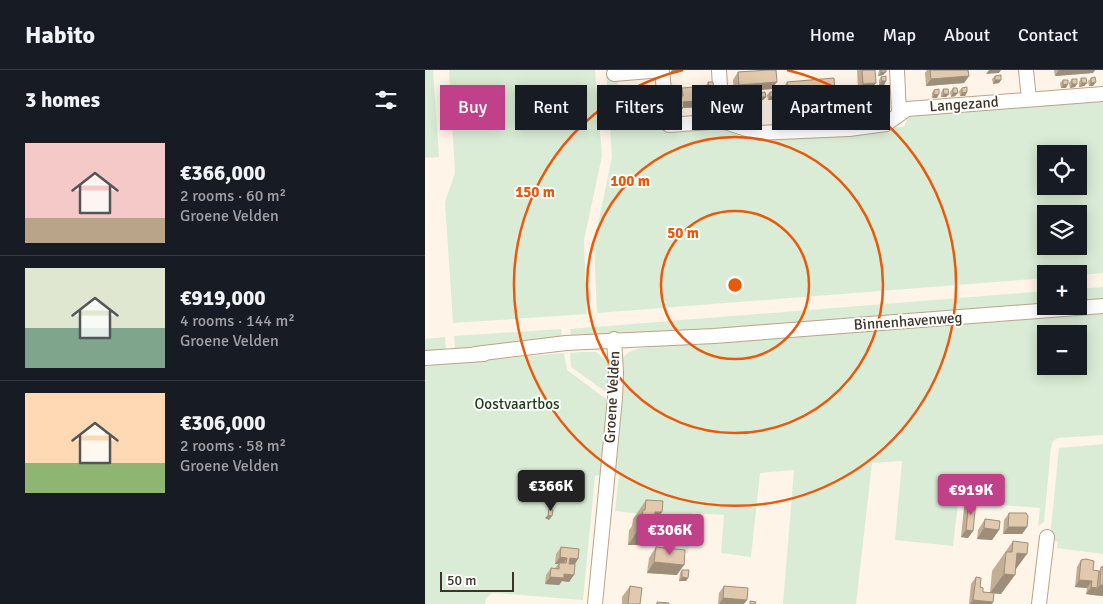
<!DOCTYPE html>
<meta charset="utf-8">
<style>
:root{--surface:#171b24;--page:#20242c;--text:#f1f3f6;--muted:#9ea1a6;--line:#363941;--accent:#c1408a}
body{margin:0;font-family:Signika,sans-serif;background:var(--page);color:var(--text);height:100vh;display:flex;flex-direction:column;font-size:19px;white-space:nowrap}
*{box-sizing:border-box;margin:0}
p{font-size:16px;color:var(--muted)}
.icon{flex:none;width:28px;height:28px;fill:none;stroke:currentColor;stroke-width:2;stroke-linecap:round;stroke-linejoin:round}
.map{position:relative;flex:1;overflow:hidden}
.drawer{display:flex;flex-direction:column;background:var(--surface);width:425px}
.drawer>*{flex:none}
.guide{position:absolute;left:15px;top:15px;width:475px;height:45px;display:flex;gap:10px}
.fabs{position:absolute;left:612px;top:75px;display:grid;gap:10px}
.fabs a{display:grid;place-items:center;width:50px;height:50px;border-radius:0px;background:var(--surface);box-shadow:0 2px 12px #0003;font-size:25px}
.scale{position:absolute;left:15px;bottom:12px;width:74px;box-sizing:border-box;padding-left:5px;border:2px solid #3d3327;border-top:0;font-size:14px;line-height:18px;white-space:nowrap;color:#3d3327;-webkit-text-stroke:4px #fff;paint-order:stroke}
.price{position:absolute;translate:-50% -42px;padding:0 11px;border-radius:5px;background:var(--accent);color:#fff;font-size:16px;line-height:32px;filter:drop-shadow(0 1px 2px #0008)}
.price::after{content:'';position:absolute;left:50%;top:30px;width:15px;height:11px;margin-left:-8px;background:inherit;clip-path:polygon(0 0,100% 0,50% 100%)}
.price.selected{background:#222;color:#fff}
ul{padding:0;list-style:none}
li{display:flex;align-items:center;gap:15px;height:125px;padding:0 25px}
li+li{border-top:1px solid var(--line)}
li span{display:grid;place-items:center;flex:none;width:140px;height:100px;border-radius:0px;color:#555}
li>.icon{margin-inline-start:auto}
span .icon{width:60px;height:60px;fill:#fffc;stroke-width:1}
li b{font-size:21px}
h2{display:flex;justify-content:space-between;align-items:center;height:60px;padding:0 25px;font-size:21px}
.chip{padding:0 18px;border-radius:0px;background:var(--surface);box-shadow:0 2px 12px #0003;font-size:18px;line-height:45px}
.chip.selected{background:var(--accent);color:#fff}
header{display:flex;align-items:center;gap:30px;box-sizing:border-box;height:70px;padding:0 25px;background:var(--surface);border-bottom:1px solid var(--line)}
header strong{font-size:24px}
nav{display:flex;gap:28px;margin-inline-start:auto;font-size:18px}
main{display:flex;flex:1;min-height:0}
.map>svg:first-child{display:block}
.green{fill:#daecd5;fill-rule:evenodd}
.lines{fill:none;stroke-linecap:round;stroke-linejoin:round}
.minor-casing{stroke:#bba387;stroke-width:16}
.minor{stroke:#fff;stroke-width:14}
.wall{fill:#c2ad95}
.shaded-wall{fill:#9e8d79}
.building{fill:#e1c9ad;stroke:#9e8d79}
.ring{fill:none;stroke:#e8590c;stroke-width:2.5}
.labels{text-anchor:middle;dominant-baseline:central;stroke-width:4;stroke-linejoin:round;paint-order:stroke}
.street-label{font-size:15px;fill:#3d3327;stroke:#fff}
.park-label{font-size:15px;fill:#1d3c13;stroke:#fff}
.centre{fill:#e8590c;stroke:#fff;stroke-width:2.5}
.ring-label{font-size:15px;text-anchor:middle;font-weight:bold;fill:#e8590c;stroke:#fff;stroke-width:4;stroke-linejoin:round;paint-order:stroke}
</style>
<header>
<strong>Habito</strong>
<nav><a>Home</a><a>Map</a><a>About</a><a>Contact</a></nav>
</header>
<main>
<section class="drawer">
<h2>3 homes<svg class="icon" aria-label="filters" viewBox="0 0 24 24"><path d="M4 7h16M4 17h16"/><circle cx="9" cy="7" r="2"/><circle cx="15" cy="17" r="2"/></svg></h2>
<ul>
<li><span style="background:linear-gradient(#f6c9c9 75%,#b9a48a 0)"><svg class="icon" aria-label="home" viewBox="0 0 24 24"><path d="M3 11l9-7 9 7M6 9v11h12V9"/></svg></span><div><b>€366,000</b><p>2 rooms · 60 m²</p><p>Groene Velden</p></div></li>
<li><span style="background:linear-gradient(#dfe7d0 60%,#7fa58c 0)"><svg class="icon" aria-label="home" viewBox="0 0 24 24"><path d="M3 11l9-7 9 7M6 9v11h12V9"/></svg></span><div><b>€919,000</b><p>4 rooms · 144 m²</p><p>Groene Velden</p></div></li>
<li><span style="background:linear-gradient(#ffd9b3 70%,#8fb573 0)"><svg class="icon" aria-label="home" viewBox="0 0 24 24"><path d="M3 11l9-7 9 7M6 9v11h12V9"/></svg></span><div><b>€306,000</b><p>2 rooms · 58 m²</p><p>Groene Velden</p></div></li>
</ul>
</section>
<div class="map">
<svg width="678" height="534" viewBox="0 0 678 534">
<rect width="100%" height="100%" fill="#fef4e8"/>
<path class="green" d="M0 0H8L14 87 0 88Z
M24 0H170L177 86 159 170 162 244 28 253 20 132 30 103Z
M181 0H192L196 56 240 52 241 62 302 54 340 69 479 57 484 43 678 28V203L654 205V204H621V208L172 243 169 173 187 87ZM621 84H654V116H621ZM621 144H654V176H621Z
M678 217V230L654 232V219Z
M621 221V235L147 271 145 259Z
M678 244V365L633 368 628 371 626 377 619 452 613 456 615 438 553 433 549 428 534 426 528 476 470 470 477 391 447 393 431 534H358L369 400 335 403 326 487 296 483 299 445 267 443 263 483 250 482 252 459 226 457 227 445 190 441 194 405H186L194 297C201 277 211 280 230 276ZM621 264H654V296H621Z
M136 259 137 272 30 280 29 266Z
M20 267 21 280 0 282V269Z
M155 282H171L182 291 185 313V325L146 297 145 283Z
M139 283 142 300 185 332 178 404 170 406 158 530 69 523C63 525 61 527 60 534H0V295Z
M678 374V484L632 478 633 472 625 468 634 378Z"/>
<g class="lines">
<g class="minor-casing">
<path id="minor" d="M237 0 242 53 244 55 297 51 334 63 424 59 461 54 482 39 678 24
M294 0 297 51
M472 0 474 43
M601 0 604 29
M189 4 237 0
M50 284 141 273 289 266 678 236
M0 288 59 284
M170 534 190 328 191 303 189 269
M614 534 622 467"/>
</g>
<use href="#minor" class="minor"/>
</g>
<path class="wall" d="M432 0H450L446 20 433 21Z
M454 0H461L458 5 453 6Z
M502 0H543L544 6 539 13 501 16 500 3Z
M629 0H670L668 3 630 6Z
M313 2 347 19 309 22 308 10Z
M570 6 574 13 568 14 567 9Z
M456 7 461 11 459 15H454V10Z
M656 8 662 13 659 16 654 17V12Z
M666 8 668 16H664L663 11Z
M647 9 650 17 645 18 644 13Z
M638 10 641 18H636L635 13Z
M283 12 289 21 286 24 285 42H280V37L258 38 254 44 249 45 248 34 253 28 252 25 257 18 280 17Z
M362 12 405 28 358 32 357 19Z
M528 18 530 26 526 27 525 22Z
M537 18 542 22 540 26H535L534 21Z
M518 19 524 24 521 27H516V23Z
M509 20 512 28H507V23Z
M345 22 350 26 348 30H343L342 25Z
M199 23 205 35 197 36V26Z
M326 23 331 28 329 31 324 32V27Z
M336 23 341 27 338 30 333 31V26Z
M317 24 320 32H315L314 28Z
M230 26 232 46 227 53 218 54V49L220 45 209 46 208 34 213 27Z
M403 30 408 35 405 38 400 39V34Z
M393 31 399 35 396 39H391V34Z
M375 32 378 40 373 41 372 36Z
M384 32 389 36 387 40H382V35Z
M365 33 371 38 368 41 363 42V37Z
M221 430 229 453 215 475H203L204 460 207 456 208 449Z
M544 430 548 461 543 468 536 467 539 437Z
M584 443 602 457 597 464H578L579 450Z
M560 449 574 460 567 470 552 469 553 460Z
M588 471 590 500 576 524 569 523 568 532 567 534H544L546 514 551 507 558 522 565 523 567 501Z
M136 477 150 494 144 512 137 511 134 515 120 514 121 505 126 498H130L133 494H130L131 484Z
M231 477 252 505 222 503 224 488Z
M656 490 668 500 674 501 678 495V526L661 524 662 518 650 517 652 497Z
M257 500 263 508 261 511H254L255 503Z
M205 516 215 534H197V527Z
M299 516 319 534H293L294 523Z"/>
<path class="shaded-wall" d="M247 0H258L256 2 245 3Z
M564 0H576L574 3 561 4Z
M634 0H670L668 3 630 6Z
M456 2H461L458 5 453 6Z
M544 6 539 13 501 16 506 9Z
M570 10H576L574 13 568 14Z
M457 11H461L459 15H454Z
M352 12 347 19 309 22 314 15Z
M671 12 668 16H664L666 13Z
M451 13 446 20 433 21 438 14Z
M657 13H662L659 16 654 17Z
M643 14 641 18H636L638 15Z
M647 14H652L650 17 645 18Z
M410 21 405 28 358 32 363 25Z
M542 22 540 26H535L537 23Z
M528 23H533L530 26 526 27Z
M514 24 512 28H507L509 25Z
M519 24H524L521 27H516Z
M350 26 348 30H343L345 27Z
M336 27H341L338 30 333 31Z
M322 28 320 32H315L317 29Z
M327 28H331L329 31 324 32Z
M284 30 280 37 258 38 254 44 249 45 258 32Z
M200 32H208L205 35 197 36Z
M285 35H290L285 42H280Z
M399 35 396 39H391L394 36Z
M403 35H408L405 38 400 39Z
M389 36 387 40H382L384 37Z
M375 37H380L378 40 373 41Z
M225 38 220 45 209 46 214 39Z
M366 38H371L368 41 363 42Z
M232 46 227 53 218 54 223 47Z
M230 442H237L227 456H229L215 475H203L216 456Z
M123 445 127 446 124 450 120 448Z
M583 457H602L597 464H578Z
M559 458 574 460 567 470 552 469Z
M541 460 548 461 543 468 536 467Z
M592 483 602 484 588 503 578 502Z
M135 487 142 488 137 495 134 493 133 494H130Z
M145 488 153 489 149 496 140 495Z
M229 492 259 495 252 505 222 503Z
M139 504 149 505 144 512 137 511 134 515 120 514 125 507Z
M579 504 590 505 576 524 565 523Z
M257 507 263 508 261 511H254Z
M654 510 667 511 662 518 650 517Z
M675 515H678V526L667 525Z
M666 517 672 518 667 525 661 524Z
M298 528 322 530 319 534H294Z
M548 530 568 532 567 534H545Z"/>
<path class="building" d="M344 0H351L352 12 314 15 313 2Z
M437 0H450L451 13 438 14Z
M456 0H461V2H456Z
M505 0H543L544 6 506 9Z
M576 5V10H570V6Z
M461 6V11H457L456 7Z
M670 7 671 12 666 13V8Z
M409 8 410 21 363 25 362 12Z
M656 8H661L662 13H657Z
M647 9H652V14H647Z
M638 10H643V14L638 15Z
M283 12H288L289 21 284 22V24H289L290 35H285L284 30 258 32 259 37 254 38 253 27 258 26 257 18 284 16Z
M542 17V22L537 23V18Z
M528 18H532L533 23H528Z
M514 19V24L509 25V20Z
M518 19H523L524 24H519Z
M207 22 208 32H200L199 23Z
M340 22 341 27H336V23Z
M345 22H350V26L345 27Z
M326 23H331V28H327Z
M317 24H322V28L317 29Z
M230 26 232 46 223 47V42H225V38L214 39 213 27Z
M403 30H407L408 35H403Z
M389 31V36L384 37V32Z
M393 31H398L399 35 394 36Z
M375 32H380V37H375Z
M365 33H370L371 38H366Z
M221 430 238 431 237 442H230L229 456H216L218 440H220Z
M544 430 551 431 548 461 541 460Z
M124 439 128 440 127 446 123 445Z
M584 443H601L603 446 602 457H583Z
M560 449 575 451 574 460 559 458Z
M588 471 603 473 602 484 592 483 590 505 579 504 581 482H587Z
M136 477 154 479 153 489 145 488 144 494H150L149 505 139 504V508L125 507 126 498 134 499V493H141L142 488 135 487Z
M231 477 260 480 259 495 229 492Z
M661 489 669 491 668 500 674 501 672 518 666 517 667 511 654 510 656 490Z
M676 497H678V515H675Z
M257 500H264L263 508 257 507Z
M551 507 556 508 555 517 558 518V522L569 523 568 532 548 530Z
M205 516 217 518 215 534H203Z
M299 516 323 518 322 530 298 528Z
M325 531 331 532 330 534H325Z
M232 532 244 533V534H232Z"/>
<g class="ring">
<circle cx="310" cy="215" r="74"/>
<circle cx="310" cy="215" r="148"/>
<path d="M362 0A221 221 0 1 1 258 0"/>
</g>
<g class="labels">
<g class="street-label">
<text transform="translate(539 34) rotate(-4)">Langezand</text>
<text transform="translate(483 251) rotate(-4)">Binnenhavenweg</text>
<text transform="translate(187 327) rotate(-87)">Groene Velden</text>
</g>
<g class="park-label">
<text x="92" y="334">Oostvaartbos</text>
</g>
</g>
<circle cx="310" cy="215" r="8" class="centre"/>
<g class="ring-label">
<text x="205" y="116">100 m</text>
<text x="110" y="127">150 m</text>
<text x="258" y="168">50 m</text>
</g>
</svg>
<div class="fabs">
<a><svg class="icon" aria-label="locate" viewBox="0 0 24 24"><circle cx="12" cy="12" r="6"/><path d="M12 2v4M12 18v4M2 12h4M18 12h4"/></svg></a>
<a><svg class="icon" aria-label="layers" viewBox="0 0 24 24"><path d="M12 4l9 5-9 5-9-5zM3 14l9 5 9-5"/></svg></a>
<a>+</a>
<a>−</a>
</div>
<div class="scale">50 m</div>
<b class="price selected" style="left:126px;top:442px">€366K</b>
<b class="price" style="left:546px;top:446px">€919K</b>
<b class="price" style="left:245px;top:486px">€306K</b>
<div class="guide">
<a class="chip selected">Buy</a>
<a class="chip">Rent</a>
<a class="chip">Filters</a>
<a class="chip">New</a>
<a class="chip">Apartment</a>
</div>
</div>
</main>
